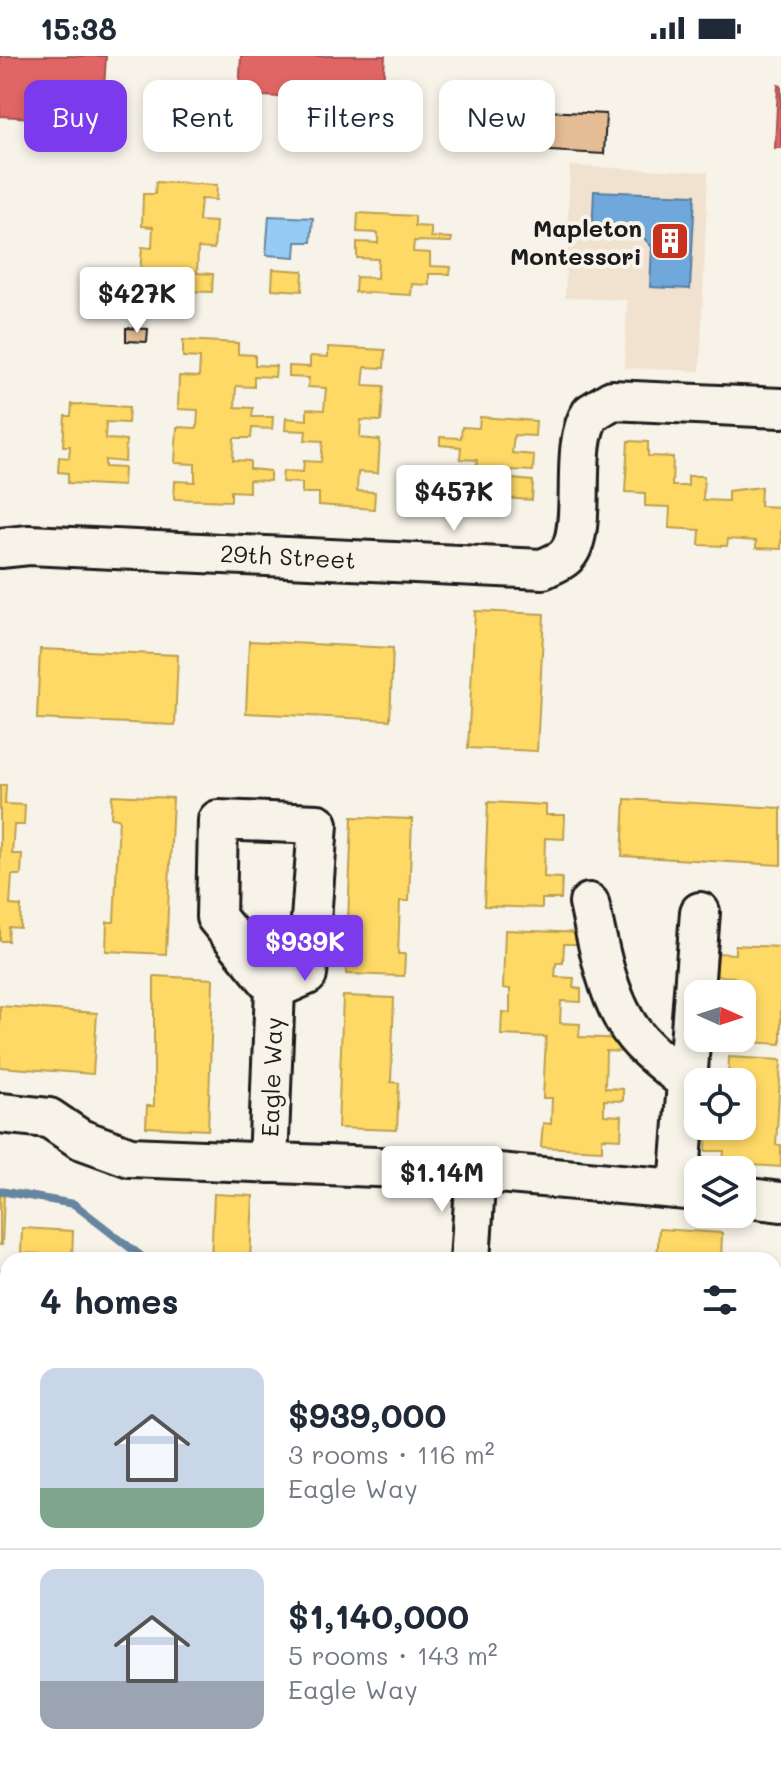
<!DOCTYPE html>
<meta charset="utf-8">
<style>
:root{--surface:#fff;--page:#f6f6f7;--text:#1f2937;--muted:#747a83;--line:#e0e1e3;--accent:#7c3aed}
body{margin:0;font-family:Mali,sans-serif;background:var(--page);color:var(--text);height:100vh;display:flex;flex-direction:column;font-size:30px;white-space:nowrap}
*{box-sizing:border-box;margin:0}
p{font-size:26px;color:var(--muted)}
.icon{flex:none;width:44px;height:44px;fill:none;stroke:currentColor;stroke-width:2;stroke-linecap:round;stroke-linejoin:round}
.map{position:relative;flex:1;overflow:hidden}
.panel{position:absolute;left:0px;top:1196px;width:782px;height:514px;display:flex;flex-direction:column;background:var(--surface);border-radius:24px 24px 0 0;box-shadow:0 4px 12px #0003}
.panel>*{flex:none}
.guide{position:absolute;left:24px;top:24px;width:734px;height:72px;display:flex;gap:16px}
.needle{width:52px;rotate:93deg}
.fabs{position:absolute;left:684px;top:924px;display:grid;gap:16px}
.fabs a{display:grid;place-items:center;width:72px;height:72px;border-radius:16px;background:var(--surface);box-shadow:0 4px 12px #0003;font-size:40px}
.price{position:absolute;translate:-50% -68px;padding:0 18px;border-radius:8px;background:#fff;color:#222;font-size:26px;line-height:52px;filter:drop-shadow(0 2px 4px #0008)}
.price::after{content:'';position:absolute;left:50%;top:48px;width:24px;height:18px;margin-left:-12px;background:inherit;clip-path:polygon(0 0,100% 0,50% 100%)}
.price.active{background:var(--accent);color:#fff}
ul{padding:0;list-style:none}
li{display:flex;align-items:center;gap:24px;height:200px;padding:0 40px}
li+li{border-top:2px solid var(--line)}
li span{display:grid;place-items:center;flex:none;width:224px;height:160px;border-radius:16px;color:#555}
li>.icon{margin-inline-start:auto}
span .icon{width:96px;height:96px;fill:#fffc;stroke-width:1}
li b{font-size:34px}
h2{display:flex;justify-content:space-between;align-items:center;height:96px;padding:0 40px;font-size:34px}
.pill{padding:0 28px;border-radius:16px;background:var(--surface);box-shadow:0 4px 12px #0003;font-size:28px;line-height:72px}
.pill.active{background:var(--accent);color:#fff}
.status{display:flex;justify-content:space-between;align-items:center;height:56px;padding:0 40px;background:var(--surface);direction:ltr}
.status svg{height:22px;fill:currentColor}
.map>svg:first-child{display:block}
.built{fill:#f1e2cf}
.water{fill:#97cbf5;stroke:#66859e;stroke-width:2}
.homes{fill:#ffd966;stroke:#bba050;stroke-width:2}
.shops{fill:#e06666;stroke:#a55050;stroke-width:2}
.schools{fill:#6fa8dc;stroke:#567ea2;stroke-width:2}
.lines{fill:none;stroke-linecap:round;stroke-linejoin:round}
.stream{stroke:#66859e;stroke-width:8}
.building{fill:#e4bc95;stroke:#1c1c1c;stroke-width:2}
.minor-casing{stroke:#1c1c1c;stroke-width:44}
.major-casing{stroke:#1c1c1c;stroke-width:50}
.minor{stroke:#f7f3e8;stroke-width:38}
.major{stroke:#f7f3e8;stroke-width:44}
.labels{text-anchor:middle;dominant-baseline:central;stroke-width:8;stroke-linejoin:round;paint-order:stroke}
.poi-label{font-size:24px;font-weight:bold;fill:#1c1c1c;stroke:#f7f3e8;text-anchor:end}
.street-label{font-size:24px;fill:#1c1c1c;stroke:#f7f3e8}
</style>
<div class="status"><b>15:38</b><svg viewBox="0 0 49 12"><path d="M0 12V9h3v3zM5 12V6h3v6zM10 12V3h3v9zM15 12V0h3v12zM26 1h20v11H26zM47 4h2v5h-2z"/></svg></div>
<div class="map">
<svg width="781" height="1709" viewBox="0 0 781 1709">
<rect width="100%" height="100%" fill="#f7f3e8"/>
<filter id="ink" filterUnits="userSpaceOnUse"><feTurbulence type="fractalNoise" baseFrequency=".0125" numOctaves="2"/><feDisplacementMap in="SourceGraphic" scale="16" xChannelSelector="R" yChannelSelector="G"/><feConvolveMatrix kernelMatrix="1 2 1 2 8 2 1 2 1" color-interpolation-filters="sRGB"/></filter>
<g filter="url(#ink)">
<path class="built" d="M570 110 708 116 700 315 624 312 627 244 565 242Z"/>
<path class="water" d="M269 160 313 162 311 186H296L295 201 266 199Z"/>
<path class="homes" d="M156 126 217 129 216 144 201 143 199 165 216 166 214 193 198 192 197 217 213 218 212 236 151 234V220L140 219 142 191 152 192 153 171 142 170 143 138H155Z
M358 157 415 160V170L431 171V181L452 182 451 186 414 185 413 196 430 197V210L451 211 450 218H429V229L412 228 411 239 355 236 356 221 377 222 378 203 357 202V186L378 187V177L357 176Z
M273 213 303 215 302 235 272 233Z
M183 284 238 287V298L255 299V309L276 310 275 321 254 320V331L236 330 235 351 253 352 252 361H273L272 373 252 372 251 382H234L233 404 250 405V413L270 415V425L249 424V436L231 435V445L174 443 175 425 195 426V408L175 407 177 371 197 372 198 354 178 353 179 320 199 321 200 302 183 301Z
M328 291 385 294 384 312 365 311 363 329 384 330 381 365 361 364 360 382 380 384 378 417 358 416 357 435 375 436 374 453 319 449V437H302V427L282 426 283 415 303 416 304 405 321 406 323 385 305 384 306 375 285 374 286 362 307 364V353L324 354 326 332 308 331 309 322 289 321V310L310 311V300L328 301Z
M72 348 129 351 128 367 106 366 105 383 126 384 125 406 105 404V411L124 412 123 430 68 427V417L58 416 59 401 69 402 70 390H63L65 360H71Z
M480 361 536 365 535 380 514 379 512 397 534 399 533 415 512 414V423L533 425 532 444 475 440 476 430 459 429V419L439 418V414L476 416 477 404 460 403 461 391 440 389V381L461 382 462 371 479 372Z
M628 385 648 386V400L673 401 672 430H688V420H704L703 444 728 445V435L761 431 760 450 781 451V493L756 492V485L728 483 727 490 699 489 700 474 669 472 670 451 645 450V437L625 436Z
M475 555 544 558 537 695 468 692Z
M249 585 393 592 390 664 246 657Z
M40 593 178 599 175 669 37 663Z
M0 729H6L5 748 25 749 24 769H14L12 798H22L21 819H12L10 849 21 850 20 872 9 871 8 885H0Z
M112 739 173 742 166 898 106 895 107 866H114L119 763 111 762Z
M625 743 781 752V809L622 800Z
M488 746 546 749V759H565L564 783 545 782 544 821 562 822 561 843H542V852L484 850Z
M352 761 412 763 409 845H400L398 898H405L404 920 346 918Z
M505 874 584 877 583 888H564L563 907H556L555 921 574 922 573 932 581 933V946L561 945 560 967 580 968 579 981 626 983V996L606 995 605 1032 623 1033V1045L604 1044V1059L622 1060 621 1083 602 1082V1094L541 1091 543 1067 551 1068 552 1042H543L546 981 501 979 502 956 510 957V933L503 932Z
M735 889 781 891V988L730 985 742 982V938H733L734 921 716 920 718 897 735 898Z
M154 920 213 923 208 1074 146 1071 147 1050H154Z
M343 940 394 942 391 1026 399 1027 397 1074 338 1072Z
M0 950 97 957 93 1018 0 1011Z
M729 1001 781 1004 776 1089H781V1111L723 1107 724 1095H706L707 1073 742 1070V1026H710L711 1020 728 1021Z
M0 1138H4L2 1189H0Z
M214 1138 253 1140 250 1204H211Z
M22 1172 73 1175 72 1204H41V1198L21 1197Z
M659 1173 722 1177 721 1204H657Z
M0 1214H8V1245H0Z
M774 1247 781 1248V1291L774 1290Z
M774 1450 781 1451 777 1521H774Z
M774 1624H781V1701H774Z
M0 1672 8 1673V1702H13L12 1709H0Z
M99 1702H127L126 1707 137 1709H80V1705L99 1706Z
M145 1702 155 1703 154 1709H144Z
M201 1702H279L278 1709H205Z
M387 1702H400V1709H386Z
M438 1702H450V1709H438Z
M486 1702H501V1709H486Z
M535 1702H549V1709H534Z"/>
<path class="shops" d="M0 0H106L102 66 0 60Z
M241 0H385L382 46 239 39Z
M778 29 781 30V92H775Z"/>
<path class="schools" d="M594 135 695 139 690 233 650 231 652 191 642 180 592 178Z"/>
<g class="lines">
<path class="stream" d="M0 1135 74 1148 146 1204
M177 1702V1709"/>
</g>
<path class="building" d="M445 50 606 58 604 98 443 89Z
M126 272 148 273 147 286 126 285Z"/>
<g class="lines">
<g class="minor-casing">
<path id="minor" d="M0 492 29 489 543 513C550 509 560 506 565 501 591 477 567 392 591 357L612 344 781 352
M589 847C598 887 605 930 625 965 639 990 665 1008 687 1026
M0 1057 49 1062 80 1083 130 1101 476 1115 698 1135
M268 1107 275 933 216 861 218 764 318 768 307 919 275 933
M679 1132 700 856
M742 1141 781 1146
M470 1204 476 1115
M0 1540H8
M774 1581 781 1582
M31 1702 32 1709
M325 1702 326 1709"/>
</g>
<g class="major-casing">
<path id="major" d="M0 1331H8
M774 1372 781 1373"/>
</g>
<use href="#minor" class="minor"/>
<use href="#major" class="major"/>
</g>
</g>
<defs>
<g id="building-square" transform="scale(2)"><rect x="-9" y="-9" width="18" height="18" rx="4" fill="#c8321e" stroke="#f7f3e8"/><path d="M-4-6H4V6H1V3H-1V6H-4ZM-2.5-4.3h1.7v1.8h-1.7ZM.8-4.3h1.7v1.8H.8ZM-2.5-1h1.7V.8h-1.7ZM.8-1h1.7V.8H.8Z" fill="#fff"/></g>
</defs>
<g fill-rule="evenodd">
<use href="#building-square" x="670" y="185"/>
</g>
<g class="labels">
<g class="poi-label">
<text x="642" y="171">Mapleton<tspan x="642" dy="28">Montessori</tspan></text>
</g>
<g class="street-label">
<text transform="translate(288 500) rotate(3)">29th Street</text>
<text transform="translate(271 1021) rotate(-88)">Eagle Way</text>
</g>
</g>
</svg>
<div class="fabs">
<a><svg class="needle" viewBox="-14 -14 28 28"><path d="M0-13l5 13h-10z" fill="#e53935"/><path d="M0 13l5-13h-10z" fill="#747a83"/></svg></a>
<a><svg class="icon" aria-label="locate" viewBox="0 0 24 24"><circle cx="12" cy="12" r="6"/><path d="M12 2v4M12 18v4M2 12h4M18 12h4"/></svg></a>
<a><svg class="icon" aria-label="layers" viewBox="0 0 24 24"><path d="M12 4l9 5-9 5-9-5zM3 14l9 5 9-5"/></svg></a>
</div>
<b class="price" style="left:137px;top:279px">$427K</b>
<b class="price" style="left:454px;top:477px">$457K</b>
<b class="price active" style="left:305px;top:927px">$939K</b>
<b class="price" style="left:442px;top:1158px">$1.14M</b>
<div class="guide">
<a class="pill active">Buy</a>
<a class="pill">Rent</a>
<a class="pill">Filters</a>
<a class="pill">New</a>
</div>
<section class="panel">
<h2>4 homes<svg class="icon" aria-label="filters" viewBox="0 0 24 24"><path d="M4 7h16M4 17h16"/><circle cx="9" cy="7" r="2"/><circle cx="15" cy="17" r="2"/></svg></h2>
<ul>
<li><span style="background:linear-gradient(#c9d6e8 75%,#7fa58c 0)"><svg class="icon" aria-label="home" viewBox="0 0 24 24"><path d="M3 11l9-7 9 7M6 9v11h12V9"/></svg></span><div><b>$939,000</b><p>3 rooms · 116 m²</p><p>Eagle Way</p></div></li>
<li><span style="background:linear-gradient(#c9d6e8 70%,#9aa5b1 0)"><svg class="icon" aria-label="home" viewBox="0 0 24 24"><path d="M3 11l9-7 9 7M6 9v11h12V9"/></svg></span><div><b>$1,140,000</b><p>5 rooms · 143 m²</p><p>Eagle Way</p></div></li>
</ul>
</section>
</div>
